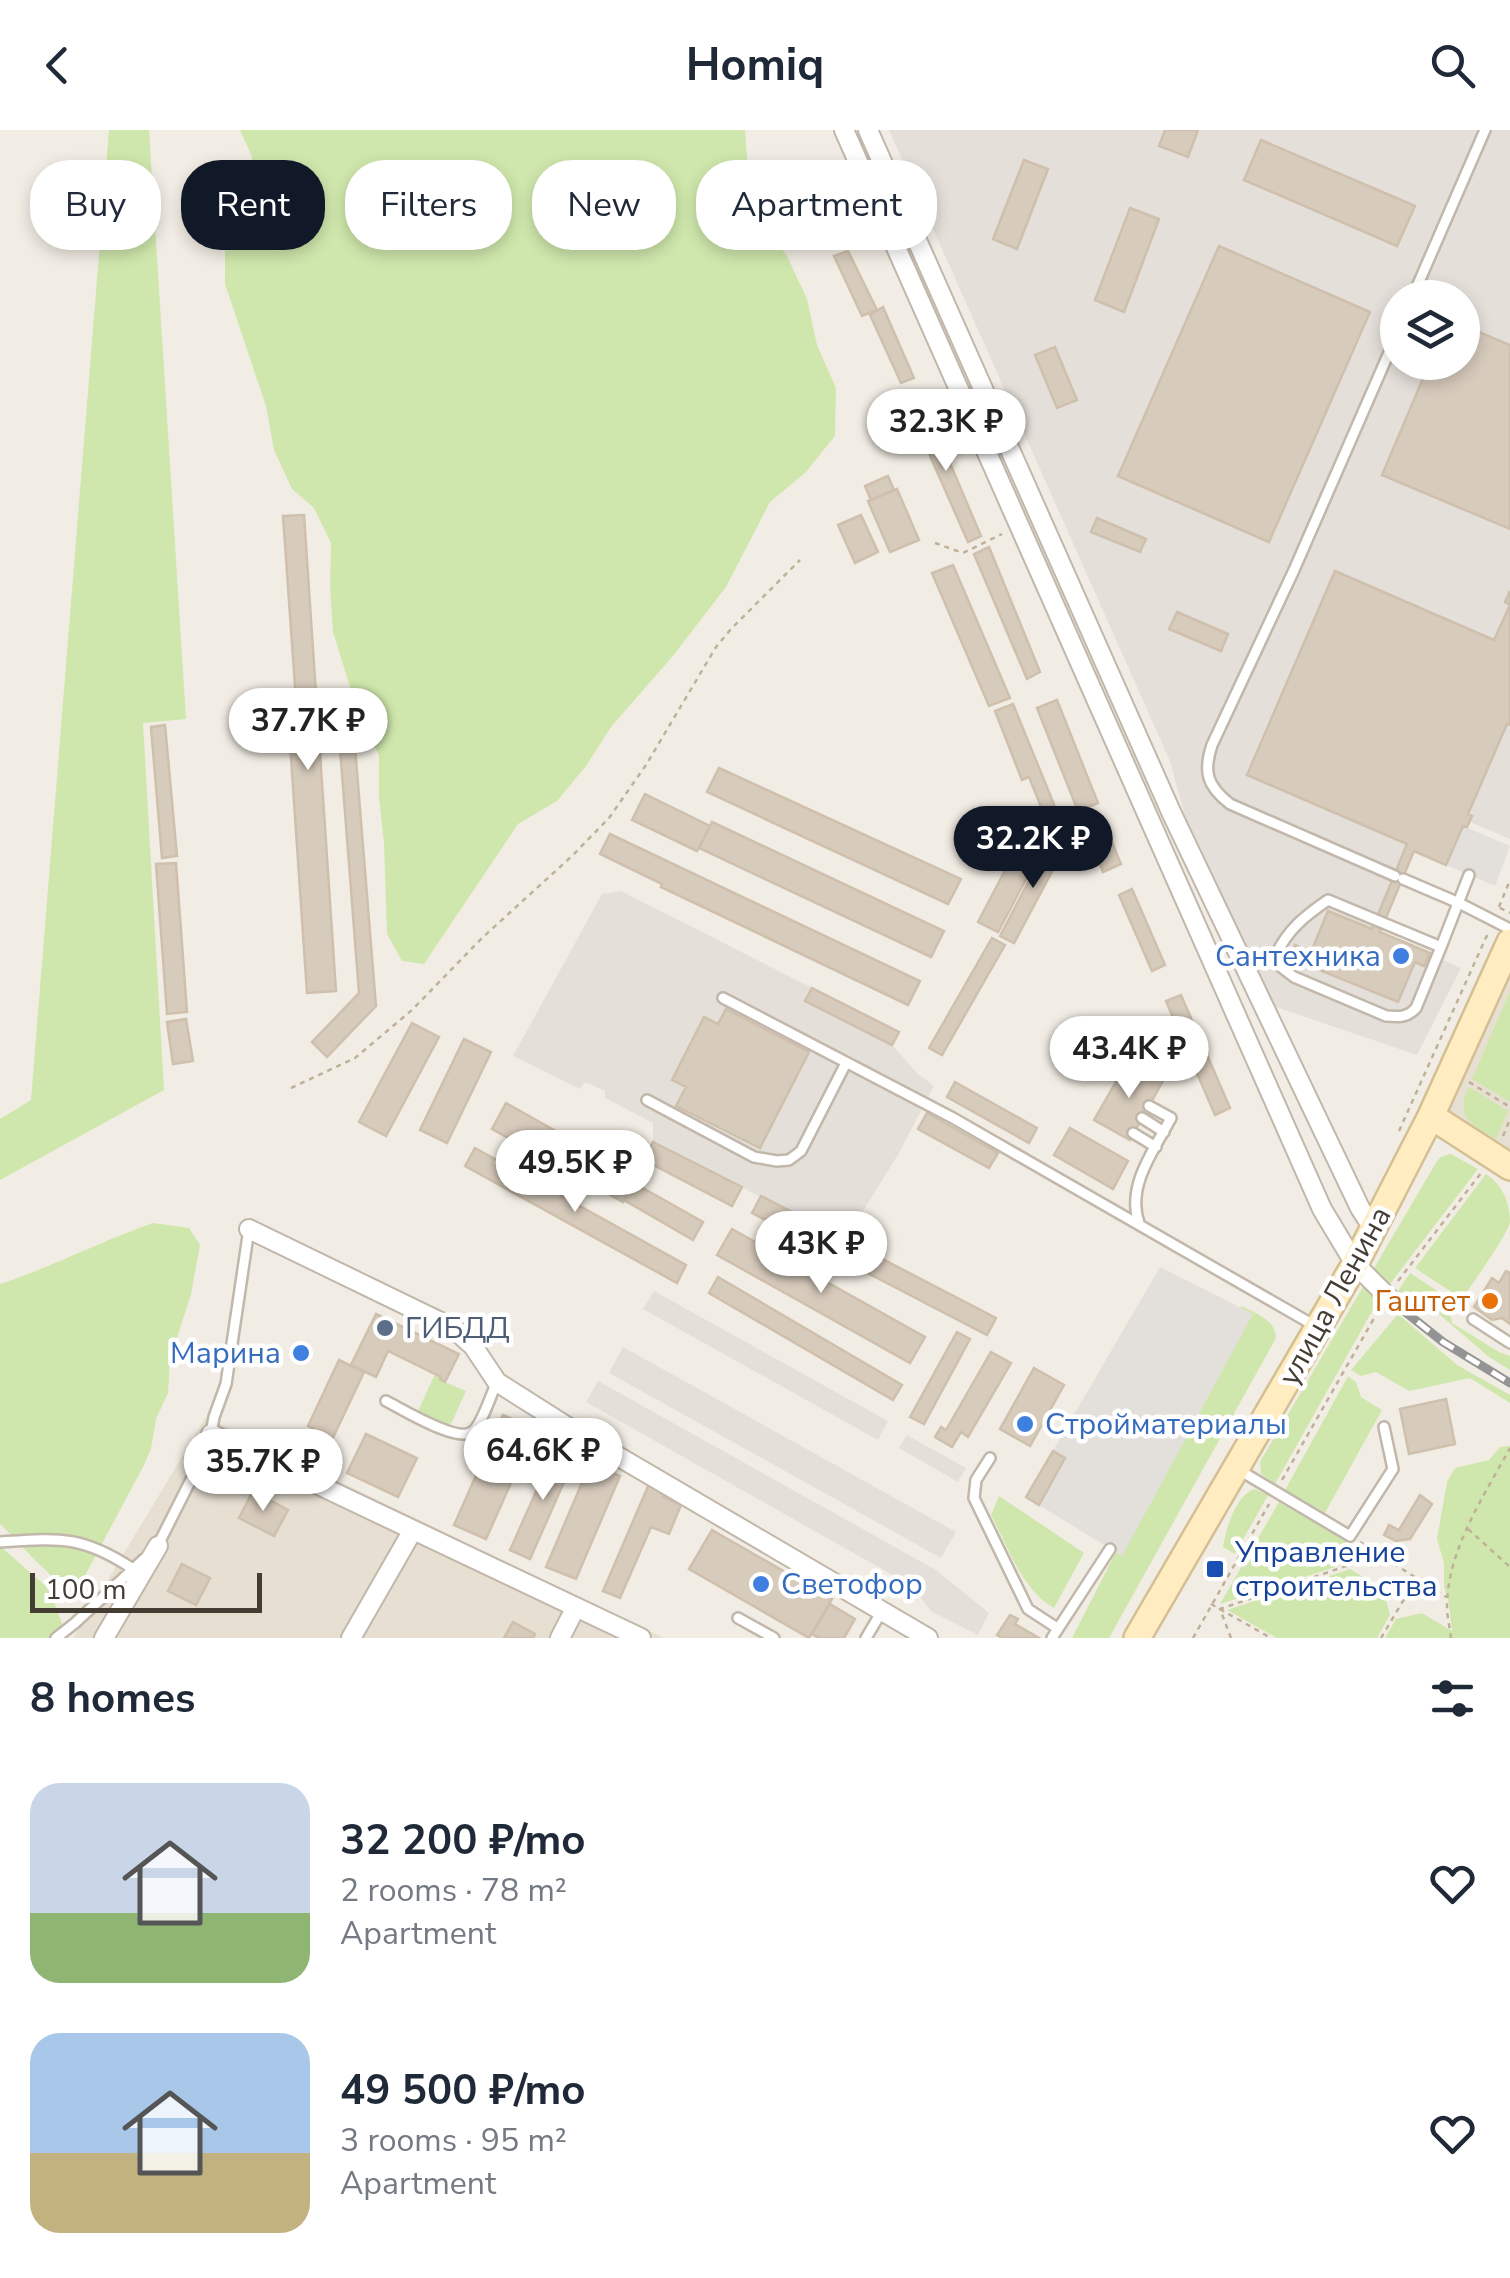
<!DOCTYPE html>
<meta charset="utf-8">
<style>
:root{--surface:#fff;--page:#f6f6f7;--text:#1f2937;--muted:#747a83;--accent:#111827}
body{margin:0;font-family:"Nunito Sans",sans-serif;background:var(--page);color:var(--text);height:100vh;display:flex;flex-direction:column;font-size:38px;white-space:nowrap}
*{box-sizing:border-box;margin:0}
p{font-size:32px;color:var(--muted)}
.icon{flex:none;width:55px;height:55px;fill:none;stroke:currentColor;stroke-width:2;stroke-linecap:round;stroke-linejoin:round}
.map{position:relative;height:1508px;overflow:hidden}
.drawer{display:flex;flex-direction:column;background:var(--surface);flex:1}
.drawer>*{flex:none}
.hud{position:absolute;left:30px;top:30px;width:1000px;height:90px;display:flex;gap:20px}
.tools{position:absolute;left:1380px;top:150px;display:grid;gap:20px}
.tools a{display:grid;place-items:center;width:100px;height:100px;border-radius:50%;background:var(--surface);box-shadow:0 5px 15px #0003;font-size:50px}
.scale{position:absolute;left:30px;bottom:25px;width:232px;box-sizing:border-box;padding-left:10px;border:5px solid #443d34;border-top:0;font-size:28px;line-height:35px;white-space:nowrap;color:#443d34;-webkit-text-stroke:8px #fff;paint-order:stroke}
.price{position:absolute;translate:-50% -85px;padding:0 22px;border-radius:35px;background:#fff;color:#222;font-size:32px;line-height:65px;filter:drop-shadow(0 2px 5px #0008)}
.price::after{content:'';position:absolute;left:50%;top:60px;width:30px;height:22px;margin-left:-15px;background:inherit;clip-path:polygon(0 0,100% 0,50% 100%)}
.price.active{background:var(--accent);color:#fff}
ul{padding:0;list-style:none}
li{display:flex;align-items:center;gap:30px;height:250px;padding:0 30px}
li span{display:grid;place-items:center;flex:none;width:280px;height:200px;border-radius:30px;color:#555}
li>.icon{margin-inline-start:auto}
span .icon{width:120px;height:120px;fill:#fffc;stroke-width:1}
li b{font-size:42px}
h2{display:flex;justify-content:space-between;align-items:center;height:120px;padding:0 30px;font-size:42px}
.chip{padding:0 35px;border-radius:40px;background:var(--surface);box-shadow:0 5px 15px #0003;font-size:35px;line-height:90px}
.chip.active{background:var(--accent);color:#fff}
header{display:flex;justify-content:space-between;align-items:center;height:130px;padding:0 30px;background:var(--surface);font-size:45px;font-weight:700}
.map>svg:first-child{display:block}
.residential{fill:#e6dfd2}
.industrial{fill:#e4dfd9;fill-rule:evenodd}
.green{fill:#cfe7ac}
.parking{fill:#e3e0dc}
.building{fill:#d7cbbc;stroke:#cfc0ad;stroke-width:2.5}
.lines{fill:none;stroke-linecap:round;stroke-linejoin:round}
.lane-casing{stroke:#c1b7aa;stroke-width:14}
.street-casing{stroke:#c1b7aa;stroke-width:22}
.secondary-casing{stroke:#d3bf93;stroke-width:30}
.path{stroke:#bfb098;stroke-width:2.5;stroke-dasharray:5 5;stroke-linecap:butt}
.lane{stroke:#fff;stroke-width:9}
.street{stroke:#fff;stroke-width:18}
.secondary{stroke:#ffedc1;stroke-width:25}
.rail-casing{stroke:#949494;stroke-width:9}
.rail{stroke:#fff;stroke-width:5;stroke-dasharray:15;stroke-linecap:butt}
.shop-dot{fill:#3f7fe0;stroke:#fff;stroke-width:4}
.food-dot{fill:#e8710a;stroke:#fff;stroke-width:4}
.service-dot{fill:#5c6f8a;stroke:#fff;stroke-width:4}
.transit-dot{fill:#1a4fb4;stroke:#fff;stroke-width:4}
.labels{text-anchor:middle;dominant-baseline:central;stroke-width:9;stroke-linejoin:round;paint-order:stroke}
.shop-label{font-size:30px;fill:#366cbe;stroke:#fff;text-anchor:end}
.street-label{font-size:30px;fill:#443d34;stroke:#fff}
.food-label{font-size:30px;fill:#c56008;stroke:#fff;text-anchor:end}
.service-label{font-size:30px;fill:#4e5e75;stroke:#fff;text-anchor:start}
.transit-label{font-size:30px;fill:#164399;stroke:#fff;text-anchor:start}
</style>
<header><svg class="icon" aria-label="back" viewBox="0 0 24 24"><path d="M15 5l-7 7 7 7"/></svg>Homiq<svg class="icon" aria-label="search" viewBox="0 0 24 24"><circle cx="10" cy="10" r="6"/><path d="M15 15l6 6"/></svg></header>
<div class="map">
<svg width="1510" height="1508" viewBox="0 0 1510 1508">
<rect width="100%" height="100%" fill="#f2ede4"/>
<path class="residential" d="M1510 812V1037L1431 986Z
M206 1287 664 1508H73Z"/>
<path class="industrial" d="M889 0H1510V709L1470 692 1467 697 1463 696 1446 735 1414 722 1380 802 1461 838 1417 925 1276 877 1185 687 1170 631ZM1398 168H1462V232H1398Z
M621 761 899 902 892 915 917 943 934 956 899 1023 845 1110 653 1012V993L605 968V961L585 952 580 959 513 926 602 764Z
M654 1161 888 1291 878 1310 643 1179Z
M623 1217 956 1402 941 1428 609 1243Z
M598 1251 936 1440 989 1483 978 1505 931 1481 912 1456 586 1272Z
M907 1305 966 1338 958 1352 899 1318Z"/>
<path class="green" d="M109 0H149L186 589 143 593 164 960 0 1050V989L31 970Z
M240 0H745L748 40 758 86 787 126 807 169 817 215 836 258 835 306 805 343 770 372 726 457 672 527 611 597 586 636 557 671 518 694 424 834 402 831 387 804 384 713 379 667V625L359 586 333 502 330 458 331 413 314 378 292 359 274 320 266 276 225 154V111L246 71 252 27Z
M1510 861V972L1472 949Z
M1469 957 1508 981 1496 1009C1472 995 1454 987 1469 957Z
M1451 1024 1478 1039 1380 1167 1275 1354 1261 1344 1260 1332 1437 1031 1441 1027Z
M1486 1044C1502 1054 1510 1072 1510 1092 1507 1106 1472 1154 1462 1169L1415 1138Z
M153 1093 189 1098 200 1115 191 1164 170 1230 168 1263 156 1289 151 1319 143 1337 82 1451 67 1456C45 1445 20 1412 0 1394V1154C52 1137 101 1111 153 1093Z
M1410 1143 1456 1173 1450 1183 1452 1193 1499 1222 1510 1226V1240L1489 1227 1412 1161 1404 1173 1396 1164Z
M1242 1176C1256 1184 1276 1190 1276 1208L1109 1508H1072Z
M1398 1184 1457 1235 1510 1265V1273L1470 1248 1409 1261 1376 1242 1361 1246 1351 1240Z
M435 1244 441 1247 440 1250 466 1261 452 1292 447 1296 417 1283Z
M1348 1246 1356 1252 1361 1267 1382 1280 1325 1383 1285 1360Z
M1510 1316V1508H1385L1396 1489 1422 1483 1452 1501 1448 1468 1444 1457V1433L1437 1409 1447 1352 1455 1338 1489 1330 1500 1317Z
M1254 1359 1268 1365 1235 1424 1223 1417C1226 1398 1235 1367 1254 1359Z
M999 1366 1084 1423 1054 1478C1022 1460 1008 1417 991 1385Z
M1279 1372 1346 1411 1345 1434 1220 1474Z
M0 1416 49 1459 62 1493 56 1508H0Z
M1350 1439 1383 1459 1390 1485 1377 1508H1277L1227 1480Z"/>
<path class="parking" d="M1463 696 1510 716 1495 756 1446 735Z
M1160 1137 1253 1184 1122 1426 1026 1367Z"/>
<path class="building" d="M1165 0H1198L1188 27 1159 16Z
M1261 10 1415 76 1397 116 1244 50Z
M1024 30 1048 39 1017 119 993 109Z
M1130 78 1159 89 1124 182 1095 170Z
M1219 116 1370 182 1269 412 1118 346Z
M848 121 877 180 862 186 834 126Z
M883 177 914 248 901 253 870 185Z
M1462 195 1510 215V399L1382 345 1430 232H1462Z
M1055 217 1077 270 1057 278 1035 225Z
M927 279 981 406 968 412 912 285Z
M888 346 894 360 871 370 865 356Z
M897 359 919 410 890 422 868 371Z
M304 385 336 861 307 863 289 598H298L283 386Z
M861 385 878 422 855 433 838 395Z
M1097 388 1146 409 1140 422 1091 402Z
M989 417 1040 542 1027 549 974 424Z
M953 435 1010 568 989 576 932 443Z
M1335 441 1494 510 1510 475 1505 472 1510 461V595L1507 594 1468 684 1472 686 1467 697 1463 696 1446 735 1414 721 1380 802 1430 823 1424 836 1415 832 1398 872 1290 828 1295 815 1311 822 1328 781 1372 799 1407 714 1247 645Z
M1177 482 1228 504 1221 521 1169 499Z
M1057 570 1098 673 1078 681 1037 578Z
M1013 574 1062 694 1050 699 1029 647 1022 650 995 581Z
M165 595 177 726 162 728 151 597Z
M355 617 376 876 327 927 312 912 359 863 340 618Z
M719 638 961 749 948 774 707 662Z
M645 664 710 696 697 721 632 690Z
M712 692 944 801 931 827 699 718Z
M1029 695 1049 706 998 802 978 792Z
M1106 698 1121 734 1103 742 1089 706Z
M610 704 920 851 908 875 661 757 662 754 600 724Z
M1051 709 1065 717 1014 813 1000 806Z
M176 733 187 882 167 884 156 734Z
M1132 759 1165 835 1152 841 1119 765Z
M992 808 1005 815 942 925 929 918Z
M812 858 899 902 892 915 805 871Z
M1181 865 1230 978 1215 985 1166 871Z
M726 879 809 922 760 1018 676 976 686 957 672 950 704 887 718 894Z
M186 889 193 931 173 934 167 892Z
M412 893 439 907 386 1006 359 992Z
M464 909 491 922 447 1013 420 1000Z
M1128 931 1163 951 1130 1010 1094 990Z
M955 952 1037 998 1029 1013 947 967Z
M506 973 637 1047 623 1072 492 999Z
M927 983 998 1023 989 1038 918 999Z
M1070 998 1128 1031 1113 1059 1054 1025Z
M653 1012 742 1057 732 1076 644 1030Z
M475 1018 686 1135 677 1153 465 1036Z
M634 1053 703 1092 693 1110 624 1070Z
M761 1066 996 1188 987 1205 752 1083Z
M732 1099 925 1207 910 1233 717 1125Z
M1506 1141 1510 1143V1194L1502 1188 1492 1190 1474 1177 1492 1148 1499 1153Z
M718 1147 902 1255 893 1270 709 1163Z
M376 1184 459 1224 445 1252 440 1249 441 1247 388 1221 376 1247 351 1235Z
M957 1202 970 1209 924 1294 910 1287Z
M991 1222 1011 1233 968 1307 961 1302 952 1317 935 1307 941 1297 946 1300Z
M339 1230 364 1242 329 1316 311 1307 314 1299 308 1296Z
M1034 1238 1064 1255 1030 1316 1000 1299Z
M1446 1269 1455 1314 1409 1324 1400 1279Z
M503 1285 535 1299 486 1409 454 1395Z
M366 1304 417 1328 398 1367 347 1343Z
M556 1317 576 1325 530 1429 510 1420Z
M1053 1321 1065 1328 1039 1375 1026 1367Z
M590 1334 620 1346 576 1449 546 1437Z
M649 1354 666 1362 663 1367 681 1375 669 1404 651 1397 620 1468 603 1461Z
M253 1361 288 1380 274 1406 239 1388Z
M1420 1365 1432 1374 1410 1409 1396 1411 1384 1405 1389 1395 1399 1400Z
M712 1400 832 1469 809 1508 689 1439Z
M182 1434 210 1448 196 1475 168 1461Z
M830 1474 855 1489 844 1508H819L812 1504Z
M1010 1485 1018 1489 1015 1494 1039 1508H1002L997 1505Z
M513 1492 535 1504 533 1508H504Z"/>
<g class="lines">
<g class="lane-casing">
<path id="lane" d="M1412 168 1485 0
M1395 746 1230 674C1207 656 1203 642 1212 615L1294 440 1398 202
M1403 749 1459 773 1510 799
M1441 817 1416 878C1407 888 1398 887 1386 886L1294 847 1281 837 1276 825C1287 800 1306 785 1328 770L1441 817 1469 745
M723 868 953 988 1317 1197
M647 970 754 1027 777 1031 789 1030 801 1021 846 933
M1142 988 1164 1002
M1133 1003 1156 1017
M1139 1093C1126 1056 1154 1020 1171 988L1149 976
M1473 1189 1510 1213
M386 1271C402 1279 457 1313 472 1302 482 1295 491 1264 497 1252
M990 1328 976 1350 974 1368 1028 1479 1057 1498
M1239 1340 1350 1406 1393 1339 1384 1297
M0 1412C59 1408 82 1405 133 1439
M158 1415 209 1314 214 1287 226 1254 249 1099
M738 1488 774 1508
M56 1508 75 1493 144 1429
M866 1508 882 1481
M1052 1508 1110 1419"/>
</g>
<g class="street-casing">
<path id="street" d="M844 0 1322 1079 1355 1134 1394 1173
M868 0 1172 684 1360 1078 1374 1100
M249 1099 453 1198 473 1216 497 1252 568 1297 928 1508
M211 1304 641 1508
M104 1508 158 1416
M351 1508 413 1400
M560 1508 576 1477"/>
</g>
<g class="secondary-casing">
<path id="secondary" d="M1431 986 1510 1037
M1137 1508 1355 1134 1431 986 1510 812"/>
</g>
<path class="path" d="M935 413 963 423 1002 404
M1499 777 1510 750
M1500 778 1510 783
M1469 952 1510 977
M291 958 355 928 412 880 482 808 572 726 609 688 646 635 716 517 731 499 800 430
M1399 1001 1488 803
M1503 1006 1510 989
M1398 1151 1481 1043
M1282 1350 1377 1183
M1468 1399 1510 1437
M1360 1412 1446 1467
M1211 1474 1271 1508
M1193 1508 1269 1374
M1231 1508 1220 1479 1352 1434 1377 1423
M1381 1508 1416 1449
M1451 1508C1450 1498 1447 1487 1447 1477 1447 1420 1484 1366 1510 1318"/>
<use href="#lane" class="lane"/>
<use href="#street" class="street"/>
<use href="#secondary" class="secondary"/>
<g class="rail-casing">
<path id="rail" d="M1394 1173 1443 1212 1510 1253"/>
</g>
<use href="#rail" class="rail"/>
</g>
<g class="shop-dot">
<circle cx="1401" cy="826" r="10"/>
<circle cx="301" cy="1223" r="10"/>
<circle cx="1025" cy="1294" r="10"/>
<circle cx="761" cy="1454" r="10"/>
</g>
<circle class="food-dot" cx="1490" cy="1171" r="10"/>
<circle class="service-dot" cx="385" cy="1198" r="10"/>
<rect class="transit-dot" x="1205" y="1429" width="20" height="20" rx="5"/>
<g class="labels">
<g class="shop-label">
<text x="1381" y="826">Сантехника</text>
<text x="281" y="1223">Марина</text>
<text x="1045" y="1294" text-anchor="start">Стройматериалы</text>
<text x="781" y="1454" text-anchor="start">Светофор</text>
</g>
<g class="street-label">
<text transform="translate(1335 1166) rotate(-61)">улица Ленина</text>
</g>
<g class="food-label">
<text x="1470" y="1171">Гаштет</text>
</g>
<g class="service-label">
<text x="405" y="1198">ГИБДД</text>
</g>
<g class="transit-label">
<text x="1235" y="1422">Управление<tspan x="1235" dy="34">строительства</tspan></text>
</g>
</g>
</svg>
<div class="tools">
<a><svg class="icon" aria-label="layers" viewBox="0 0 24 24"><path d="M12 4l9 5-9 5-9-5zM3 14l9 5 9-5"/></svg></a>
</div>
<div class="scale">100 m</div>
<b class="price" style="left:946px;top:344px">32.3K ₽</b>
<b class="price" style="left:308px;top:643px">37.7K ₽</b>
<b class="price active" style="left:1033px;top:761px">32.2K ₽</b>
<b class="price" style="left:1129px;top:971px">43.4K ₽</b>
<b class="price" style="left:575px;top:1085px">49.5K ₽</b>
<b class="price" style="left:821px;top:1166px">43K ₽</b>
<b class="price" style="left:543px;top:1373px">64.6K ₽</b>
<b class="price" style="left:263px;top:1384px">35.7K ₽</b>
<div class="hud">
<a class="chip">Buy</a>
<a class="chip active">Rent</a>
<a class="chip">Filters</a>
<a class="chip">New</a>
<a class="chip">Apartment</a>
</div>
</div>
<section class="drawer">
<h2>8 homes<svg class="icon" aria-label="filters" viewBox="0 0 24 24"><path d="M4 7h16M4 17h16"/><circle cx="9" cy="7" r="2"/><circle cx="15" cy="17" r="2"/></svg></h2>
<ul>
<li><span style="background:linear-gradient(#c9d6e8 65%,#8fb573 0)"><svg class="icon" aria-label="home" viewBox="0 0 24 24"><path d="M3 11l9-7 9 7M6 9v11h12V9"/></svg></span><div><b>32 200 ₽/mo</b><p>2 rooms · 78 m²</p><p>Apartment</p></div><svg class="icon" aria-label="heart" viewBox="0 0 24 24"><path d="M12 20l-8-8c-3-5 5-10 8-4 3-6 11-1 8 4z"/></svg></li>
<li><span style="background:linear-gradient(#a9c7e8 60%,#c2b280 0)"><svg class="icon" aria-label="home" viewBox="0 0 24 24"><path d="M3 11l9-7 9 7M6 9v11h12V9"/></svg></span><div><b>49 500 ₽/mo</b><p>3 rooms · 95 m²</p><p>Apartment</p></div><svg class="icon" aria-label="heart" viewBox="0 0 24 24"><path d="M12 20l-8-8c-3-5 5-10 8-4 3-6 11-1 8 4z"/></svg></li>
</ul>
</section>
